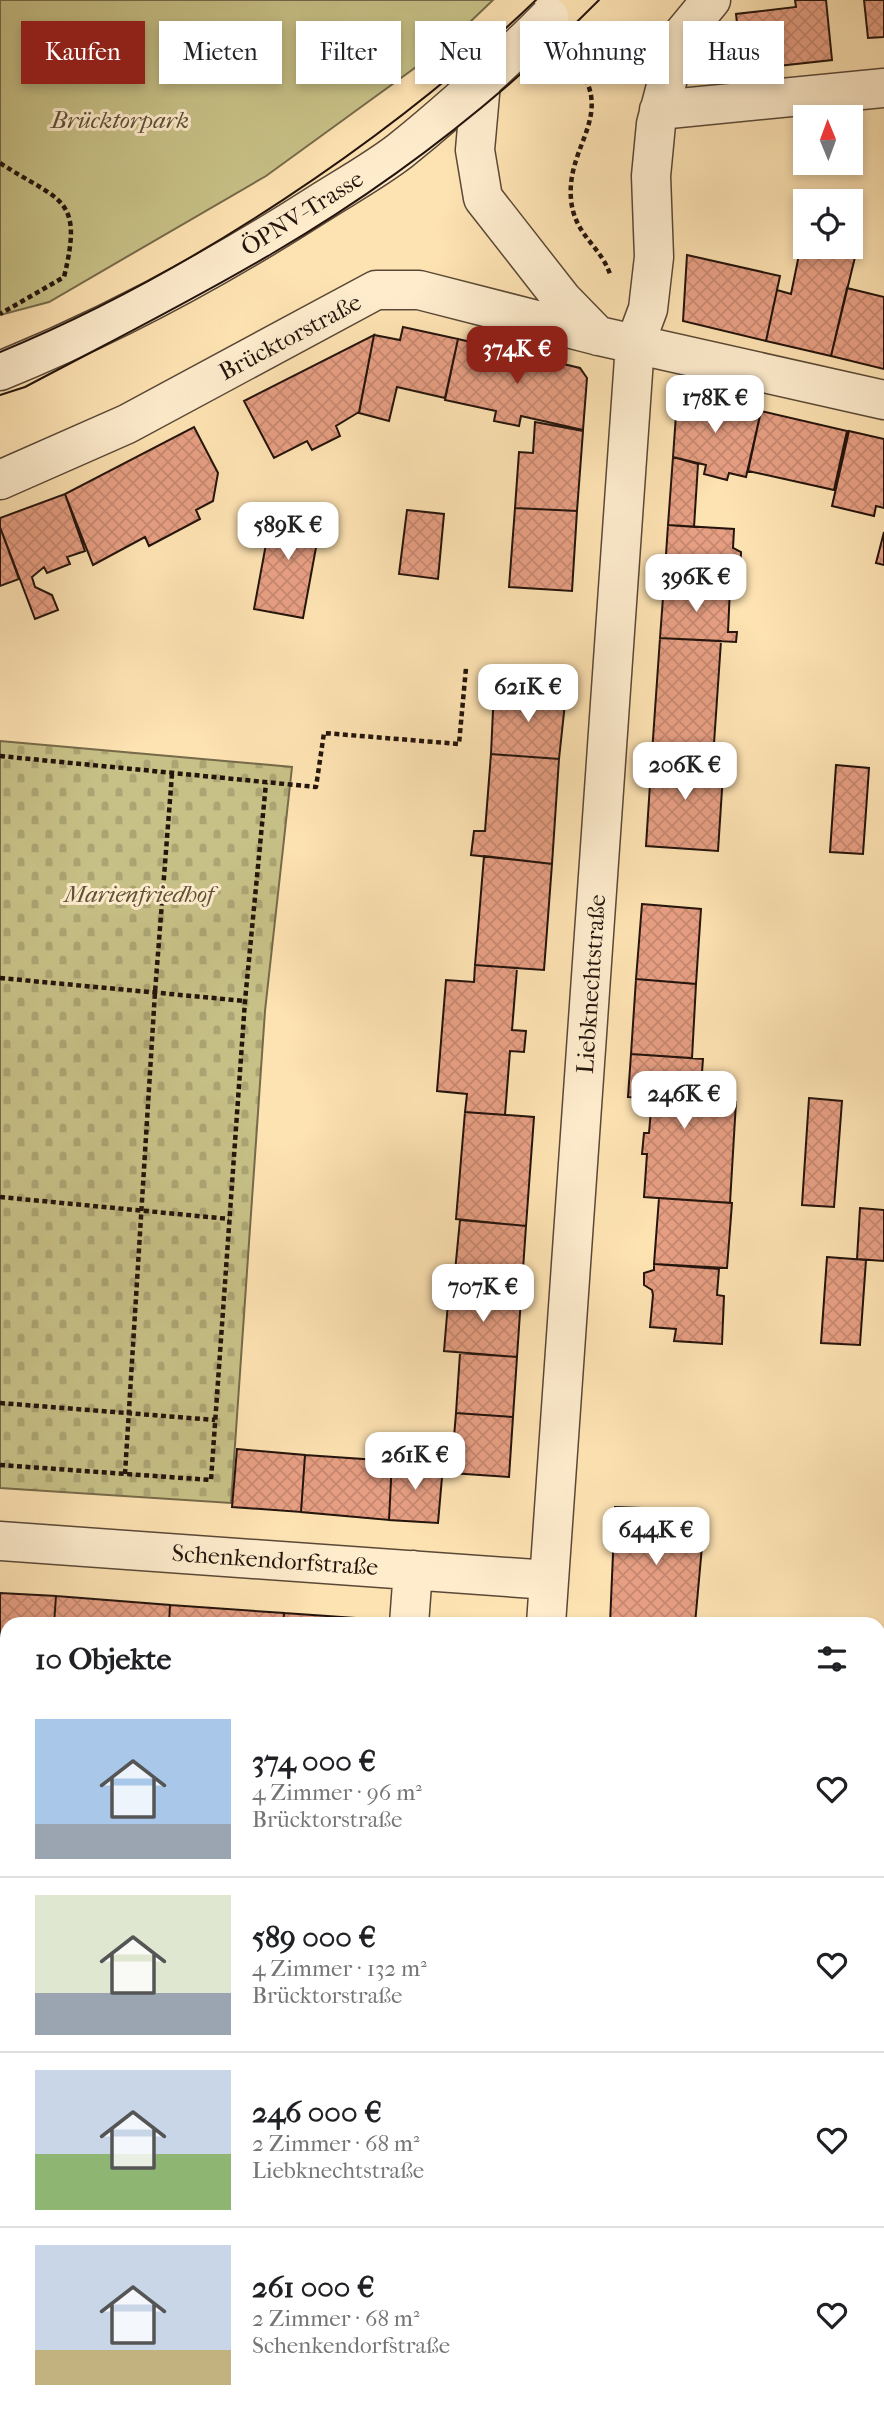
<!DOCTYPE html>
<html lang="de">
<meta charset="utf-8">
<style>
:root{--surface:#fff;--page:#f2f2f2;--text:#202124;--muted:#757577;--line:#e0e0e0;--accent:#8f2418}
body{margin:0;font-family:"IM FELL French Canon",serif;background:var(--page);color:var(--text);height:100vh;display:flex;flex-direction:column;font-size:26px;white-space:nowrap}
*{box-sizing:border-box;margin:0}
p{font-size:23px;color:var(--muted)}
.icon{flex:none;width:38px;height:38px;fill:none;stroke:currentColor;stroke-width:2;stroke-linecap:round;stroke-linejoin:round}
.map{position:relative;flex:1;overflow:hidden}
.side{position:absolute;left:0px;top:1617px;width:886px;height:800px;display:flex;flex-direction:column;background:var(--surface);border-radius:21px 21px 0 0;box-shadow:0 4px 10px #0003}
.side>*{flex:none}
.hud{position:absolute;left:21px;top:21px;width:844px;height:63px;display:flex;gap:14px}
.needle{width:46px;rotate:359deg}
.tools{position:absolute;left:793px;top:105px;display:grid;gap:14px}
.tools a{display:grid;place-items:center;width:70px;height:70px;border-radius:0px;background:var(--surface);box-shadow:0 4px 10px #0003;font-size:35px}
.price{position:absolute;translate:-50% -60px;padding:0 16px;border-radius:14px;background:#fff;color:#222;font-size:23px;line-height:46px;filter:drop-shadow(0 2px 4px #0008)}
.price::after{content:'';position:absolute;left:50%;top:42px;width:21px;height:16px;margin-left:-10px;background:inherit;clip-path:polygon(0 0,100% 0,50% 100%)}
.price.on{background:var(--accent);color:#fff}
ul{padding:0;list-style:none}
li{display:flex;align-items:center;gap:21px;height:175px;padding:0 35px}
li+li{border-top:2px solid var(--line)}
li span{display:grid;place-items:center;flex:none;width:196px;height:140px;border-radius:0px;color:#555}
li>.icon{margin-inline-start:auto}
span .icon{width:84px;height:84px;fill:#fffc;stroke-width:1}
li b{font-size:30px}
h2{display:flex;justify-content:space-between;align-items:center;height:84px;padding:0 35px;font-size:30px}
.tag{padding:0 24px;border-radius:0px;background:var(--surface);box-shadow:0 4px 10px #0003;font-size:24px;line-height:63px}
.tag.on{background:var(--accent);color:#fff}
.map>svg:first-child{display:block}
.cemetery{fill:url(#cemetery-stones);stroke:#766a4a;stroke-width:2}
.park{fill:#c7c187;stroke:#766a4a;stroke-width:2}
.building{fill:url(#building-cross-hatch);stroke:#24140c;stroke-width:2}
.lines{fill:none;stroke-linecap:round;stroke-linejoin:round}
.minor-casing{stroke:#5a4836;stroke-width:41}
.path{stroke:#24140c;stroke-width:4.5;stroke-dasharray:5 3.5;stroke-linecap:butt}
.minor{stroke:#feeccd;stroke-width:38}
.tram{stroke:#24140c;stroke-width:2}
.minor-bridge-casing{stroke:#5a4836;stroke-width:41;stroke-linecap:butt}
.minor-bridge{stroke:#feeccd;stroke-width:38}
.labels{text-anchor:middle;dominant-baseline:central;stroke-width:6;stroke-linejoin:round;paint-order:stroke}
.park-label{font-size:24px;font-style:italic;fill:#5d5137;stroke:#feeccd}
.street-label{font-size:24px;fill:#24140c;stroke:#feeccd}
</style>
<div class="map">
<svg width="884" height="2416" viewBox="0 0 884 2416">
<defs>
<pattern id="cemetery-stones" width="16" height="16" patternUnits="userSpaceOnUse" patternTransform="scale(1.75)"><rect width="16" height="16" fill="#c7c187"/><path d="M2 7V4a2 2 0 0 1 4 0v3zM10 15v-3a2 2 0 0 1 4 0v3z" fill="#aba573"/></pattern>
<pattern id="building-cross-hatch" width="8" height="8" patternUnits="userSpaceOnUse" patternTransform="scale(1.75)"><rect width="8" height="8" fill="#e79f83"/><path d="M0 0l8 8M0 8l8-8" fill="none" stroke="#c68870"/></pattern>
</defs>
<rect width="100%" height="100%" fill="#fde2b2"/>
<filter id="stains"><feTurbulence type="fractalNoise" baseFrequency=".00286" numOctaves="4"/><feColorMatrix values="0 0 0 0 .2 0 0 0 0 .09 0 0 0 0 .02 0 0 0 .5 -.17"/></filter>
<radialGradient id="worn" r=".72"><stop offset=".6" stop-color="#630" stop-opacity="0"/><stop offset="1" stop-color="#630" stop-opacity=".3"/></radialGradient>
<path class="cemetery" d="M0 741 292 767 265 1011 231 1503 0 1488Z"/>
<path class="park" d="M0 0H493L445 46 266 176 49 302 0 315Z"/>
<path class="building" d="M795 0H826L832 60 742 70 736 14 796 7Z
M864 0H884V37L868 38Z
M802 240 805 247H831L856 253 831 356 766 341 777 290 791 294Z
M687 255 780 276 766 341 683 321Z
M847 288 884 297V369L831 356Z
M403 327 458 339 445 398 397 387 389 421 359 413 374 335 400 340Z
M374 335 359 412 336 426 340 436 312 450 307 441 274 458 244 401Z
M458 339 580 368 587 378 583 430 521 416 519 426 494 421 496 411 445 400Z
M691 394 761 411 746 477 729 473 727 480 704 474 706 465 673 457 677 401Z
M761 411 847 431 834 490 748 471Z
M535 422 583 431 577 511 515 508 519 452 533 453Z
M194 427 218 473 213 501 196 510 200 519 149 546 145 537 93 565 65 494Z
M849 431 884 439V508L876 506 874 516 832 506Z
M673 457 698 464 694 527 668 525Z
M65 494 85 551 67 557 70 564 47 573 44 567 32 577 35 587 52 595 58 610 35 619 0 527V518Z
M273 506 322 515 303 618 254 609Z
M515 508 577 511 572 591 509 587Z
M407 510 444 514 438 579 399 574Z
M668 525 734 529 733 548 741 552 740 576H731L730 588 664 584Z
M0 527 19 579 0 586Z
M884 532V565L876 563Z
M664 584 730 588 728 632H737L736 642 660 638Z
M660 638 721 641 713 758 652 753Z
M494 689 566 694 559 759 491 754Z
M652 753 724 759 718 851 646 846Z
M491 754 559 759 552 864 471 855 474 831H485Z
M836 765 869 768 863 854 830 852Z
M484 856 552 864 544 970 475 965Z
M642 904 701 909 696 984 636 979Z
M475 965 517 968 512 1030 526 1031 524 1052 510 1051 505 1115 465 1112 467 1094 437 1091 446 980 474 982Z
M636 979 696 984 692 1058 631 1054Z
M631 1054 703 1059 700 1099 736 1102 730 1203 644 1197 647 1154H642L644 1133H649L652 1098 628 1097Z
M809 1098 842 1101 834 1207 802 1205Z
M465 1112 534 1117 526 1226 456 1219Z
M659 1198 732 1203 727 1268 654 1264Z
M860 1208 884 1210V1261L857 1259Z
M460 1220 526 1226 521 1298 453 1292Z
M827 1257 866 1260 860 1345 821 1343Z
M654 1264 719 1269 717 1295 724 1296 722 1344 674 1341 676 1329 650 1327 653 1295 652 1290 644 1285V1273L654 1270Z
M449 1291 521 1298 517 1357 444 1351Z
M460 1353 517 1357 513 1417 456 1413Z
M456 1413 513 1417 509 1477 451 1473Z
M237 1449 305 1455 301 1512 232 1507Z
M305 1455 392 1461 389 1520 301 1512Z
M392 1461 443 1466 438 1523 389 1520Z
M615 1507 641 1508V1512L705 1513 695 1624H610Z
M0 1593 56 1596 54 1624H7V1647H0Z
M56 1596 170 1605 169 1624H54Z
M170 1605 284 1613 283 1624H169Z
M284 1613 398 1621V1624H283Z
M878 1728 882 1729 878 1773Z
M879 1770H884V1860H878Z
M3 2360H7V2410H64V2416H5Z
M884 2362V2416H829V2410H878V2363Z
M64 2410H120L121 2416H64Z
M135 2410H189V2416H135Z
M189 2410H263V2416H189Z
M263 2410H354V2416H263Z
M536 2410H651L652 2416H536Z
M651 2410H748L749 2416H652Z
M748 2410H829V2416H749Z"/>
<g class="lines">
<g class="minor-casing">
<path id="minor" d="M481 83 475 150 483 198 562 299 598 336
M659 110 884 88
M0 371C111 326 215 270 315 206 343 188 374 171 400 151 446 114 489 75 532 34
M0 480 127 424 376 290H419L599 336 884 400
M0 1541 549 1580
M409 1624 413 1570
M546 1624 635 344 648 309 654 257 651 176 656 124 678 40 711 0
M493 2416 494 2410"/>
</g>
<path class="path" d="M571 58C620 113 566 143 571 199 574 235 600 245 610 274
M0 163C60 202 84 196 64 277L0 314
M0 756 316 787 324 733 459 744 466 668
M0 978 245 1001
M0 1197 229 1219
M0 1403 215 1420
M0 1465 211 1480 245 1001 266 783
M125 1474 155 992 172 774"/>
<use href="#minor" class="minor"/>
<path class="tram" d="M0 352C187 275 390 140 536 0
M0 395 25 387C108 343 192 301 273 253 391 184 503 97 599 0"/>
<g class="minor-bridge-casing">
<path id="minor-bridge" d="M532 34 549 17"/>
</g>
<use href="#minor-bridge" class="minor-bridge"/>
</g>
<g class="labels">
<g class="park-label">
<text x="120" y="120">Brücktorpark</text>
<text x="139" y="894">Marienfriedhof</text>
</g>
<g class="street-label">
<text transform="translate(302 213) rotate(-32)">ÖPNV-Trasse</text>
<text transform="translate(290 337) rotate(-28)">Brücktorstraße</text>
<text transform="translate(591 984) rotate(-86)">Liebknechtstraße</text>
<text transform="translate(275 1560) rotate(4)">Schenkendorfstraße</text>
</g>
</g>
<rect width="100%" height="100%" filter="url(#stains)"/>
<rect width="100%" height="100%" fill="url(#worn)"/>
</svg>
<div class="tools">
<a><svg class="needle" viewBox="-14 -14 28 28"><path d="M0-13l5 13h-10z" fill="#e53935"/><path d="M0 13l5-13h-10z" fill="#757577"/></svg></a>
<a><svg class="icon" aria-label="locate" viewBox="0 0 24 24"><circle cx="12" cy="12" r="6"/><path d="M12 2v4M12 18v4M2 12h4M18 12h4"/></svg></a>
</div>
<b class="price on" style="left:517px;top:386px">374K €</b>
<b class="price" style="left:715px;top:435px">178K €</b>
<b class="price" style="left:288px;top:562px">589K €</b>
<b class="price" style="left:696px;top:614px">396K €</b>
<b class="price" style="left:528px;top:724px">621K €</b>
<b class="price" style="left:685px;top:802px">206K €</b>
<b class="price" style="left:684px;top:1131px">246K €</b>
<b class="price" style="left:483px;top:1324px">707K €</b>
<b class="price" style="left:415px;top:1492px">261K €</b>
<b class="price" style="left:656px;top:1567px">644K €</b>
<div class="hud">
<a class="tag on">Kaufen</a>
<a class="tag">Mieten</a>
<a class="tag">Filter</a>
<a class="tag">Neu</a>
<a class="tag">Wohnung</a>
<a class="tag">Haus</a>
</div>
<section class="side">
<h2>10 Objekte<svg class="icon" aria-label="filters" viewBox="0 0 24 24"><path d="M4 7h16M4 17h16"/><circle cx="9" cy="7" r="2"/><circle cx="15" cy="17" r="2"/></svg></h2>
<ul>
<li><span style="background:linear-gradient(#a9c7e8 75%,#9aa5b1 0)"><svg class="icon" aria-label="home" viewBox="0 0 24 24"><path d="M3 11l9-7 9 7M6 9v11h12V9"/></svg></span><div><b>374 000 €</b><p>4 Zimmer · 96 m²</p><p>Brücktorstraße</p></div><svg class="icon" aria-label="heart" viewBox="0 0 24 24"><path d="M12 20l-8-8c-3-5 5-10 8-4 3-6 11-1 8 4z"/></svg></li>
<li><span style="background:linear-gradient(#dfe7d0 70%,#9aa5b1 0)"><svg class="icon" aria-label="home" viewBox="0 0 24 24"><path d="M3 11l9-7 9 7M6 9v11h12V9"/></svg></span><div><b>589 000 €</b><p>4 Zimmer · 132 m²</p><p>Brücktorstraße</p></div><svg class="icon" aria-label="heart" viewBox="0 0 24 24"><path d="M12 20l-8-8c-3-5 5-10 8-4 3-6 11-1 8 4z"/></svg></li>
<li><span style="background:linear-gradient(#c9d6e8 60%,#8fb573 0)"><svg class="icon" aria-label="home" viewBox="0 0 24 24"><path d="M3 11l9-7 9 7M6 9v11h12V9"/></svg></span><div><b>246 000 €</b><p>2 Zimmer · 68 m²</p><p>Liebknechtstraße</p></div><svg class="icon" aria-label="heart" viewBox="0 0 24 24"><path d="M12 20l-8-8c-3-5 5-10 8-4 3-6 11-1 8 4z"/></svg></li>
<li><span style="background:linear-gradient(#c9d6e8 75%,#c2b280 0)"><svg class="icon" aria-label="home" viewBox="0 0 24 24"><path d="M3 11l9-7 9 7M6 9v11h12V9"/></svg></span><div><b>261 000 €</b><p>2 Zimmer · 68 m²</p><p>Schenkendorfstraße</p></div><svg class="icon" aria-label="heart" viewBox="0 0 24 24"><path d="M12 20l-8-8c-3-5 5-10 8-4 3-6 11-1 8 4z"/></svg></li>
</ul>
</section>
</div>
